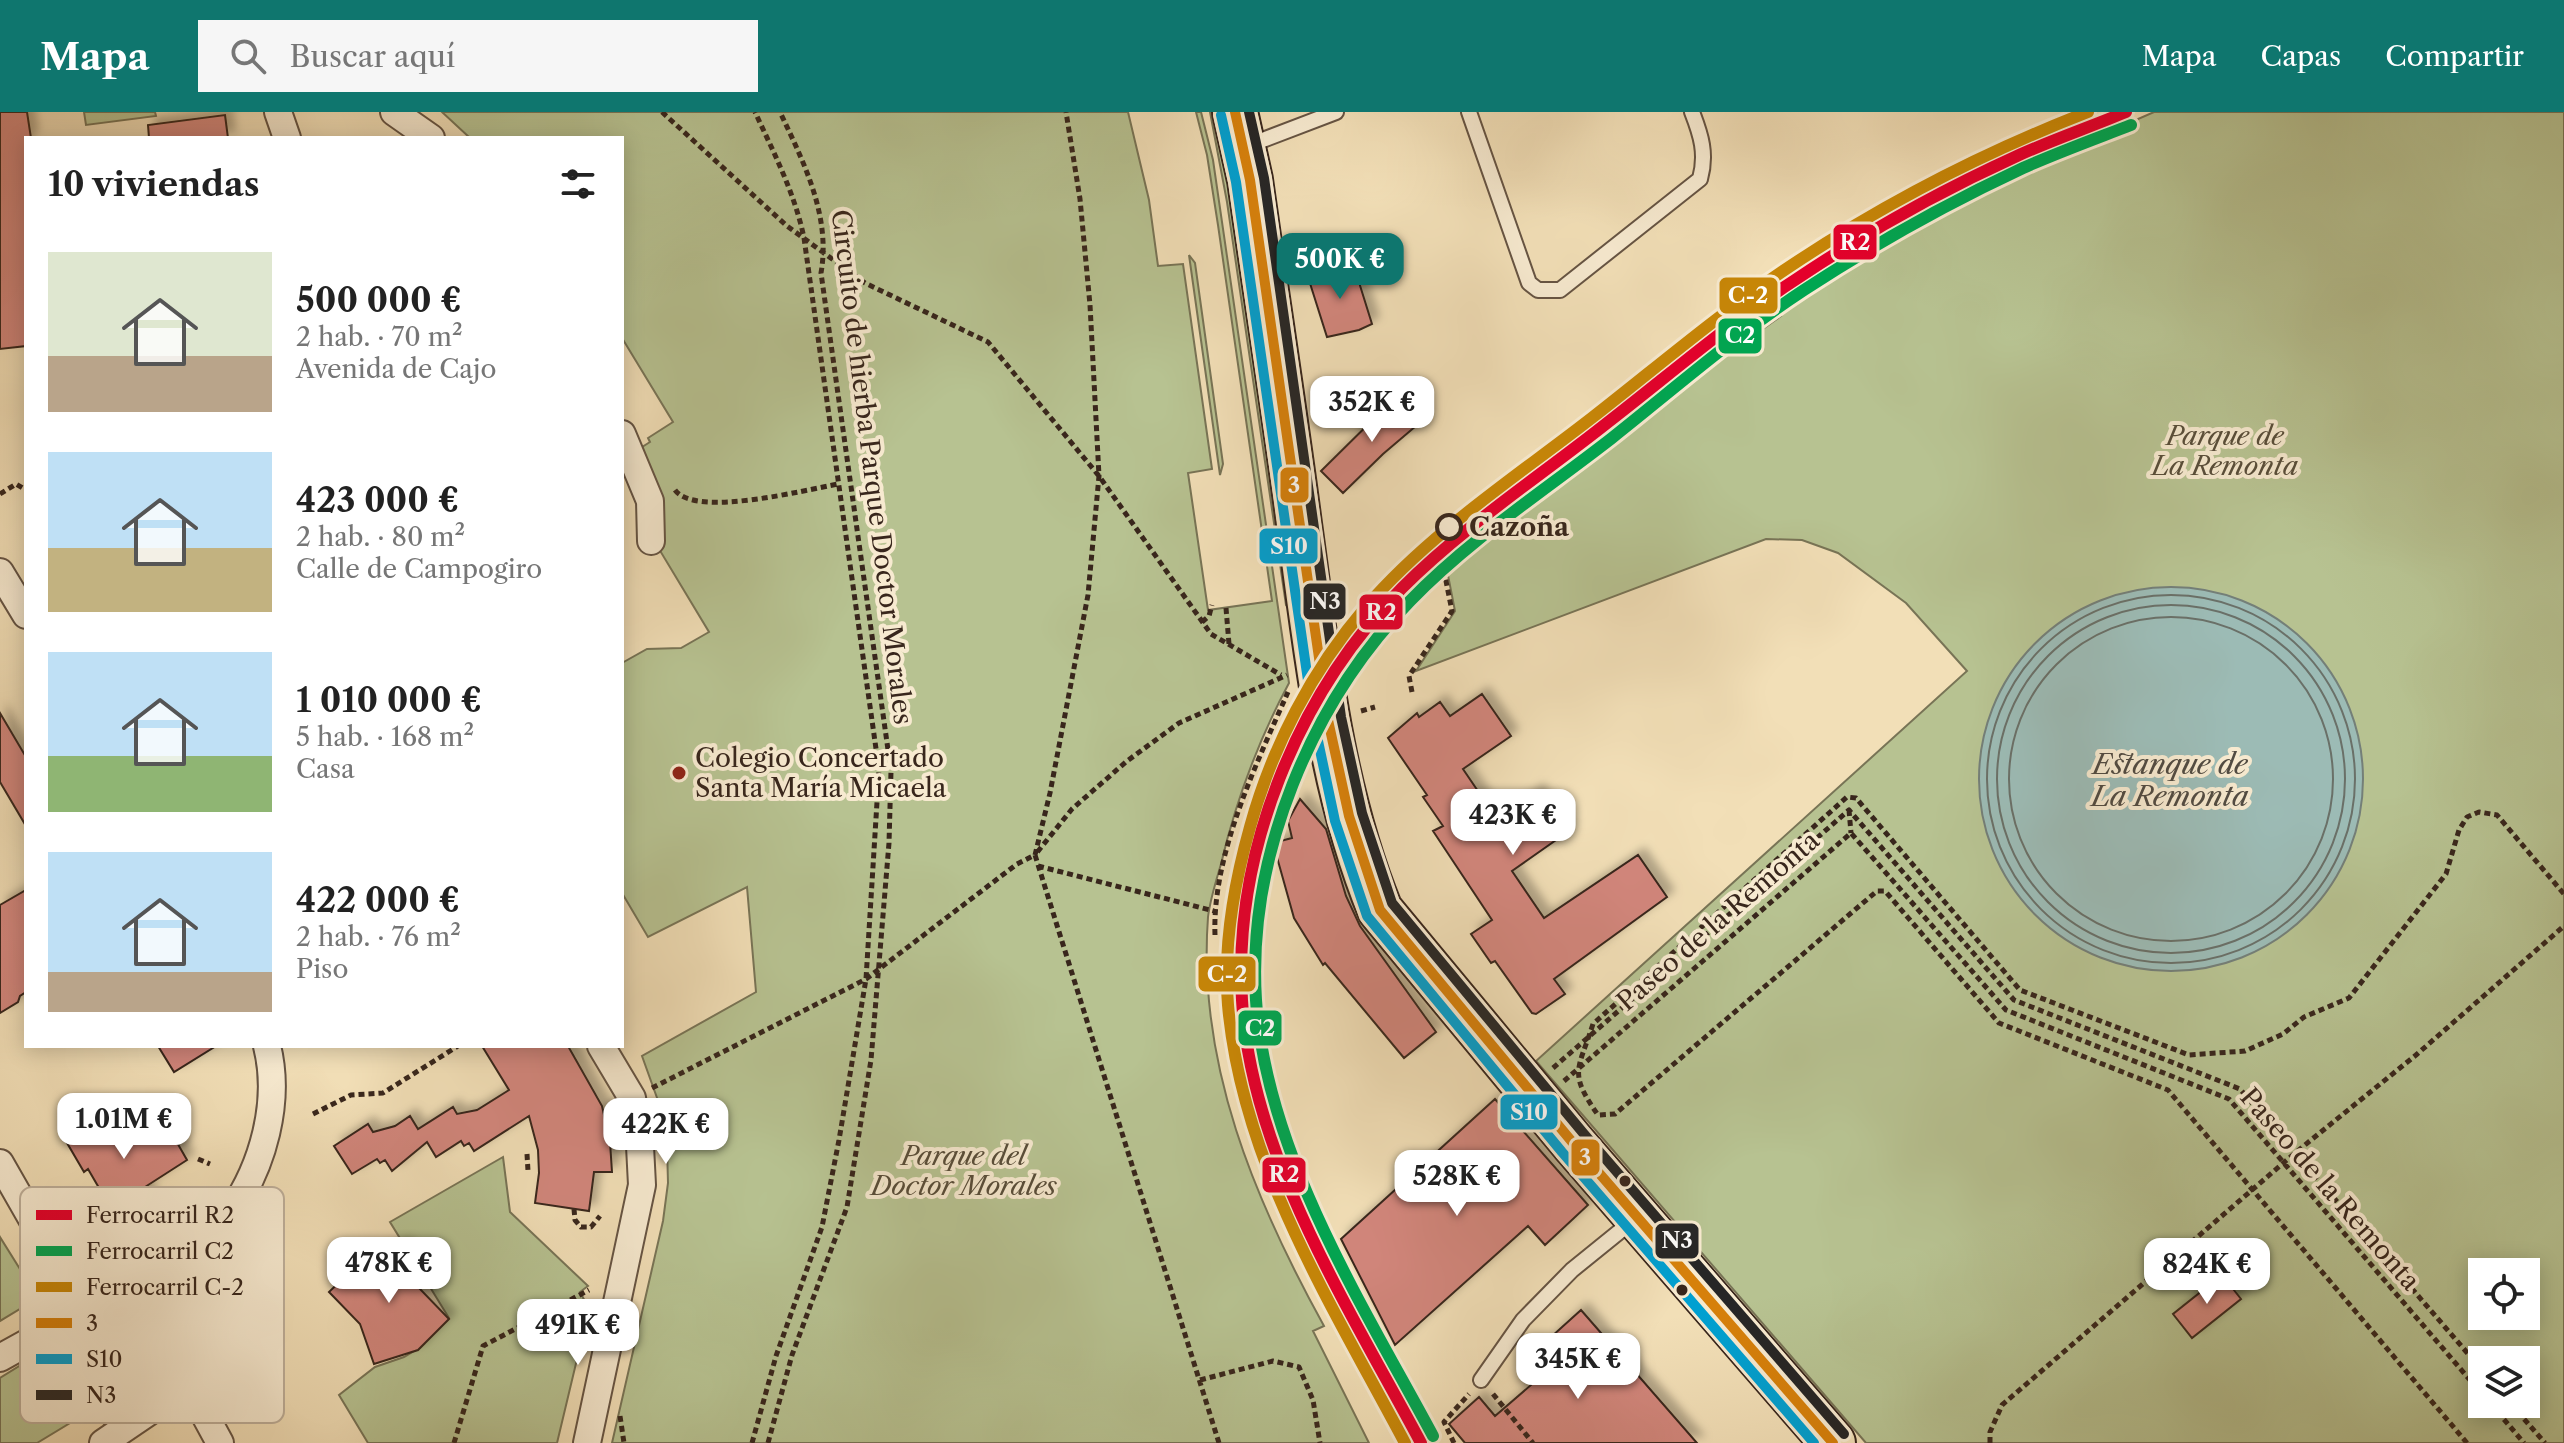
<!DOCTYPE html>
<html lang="es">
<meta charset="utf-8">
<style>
:root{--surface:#fff;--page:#f6f6f6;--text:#222;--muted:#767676;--accent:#0f766e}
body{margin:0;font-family:"Libre Caslon Text",serif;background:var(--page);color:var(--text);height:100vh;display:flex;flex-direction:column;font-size:30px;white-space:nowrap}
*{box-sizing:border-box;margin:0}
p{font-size:26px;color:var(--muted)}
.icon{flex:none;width:44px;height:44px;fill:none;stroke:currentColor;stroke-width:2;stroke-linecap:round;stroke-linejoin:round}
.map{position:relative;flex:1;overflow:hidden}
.panel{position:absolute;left:24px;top:24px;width:600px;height:912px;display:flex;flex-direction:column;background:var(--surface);border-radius:0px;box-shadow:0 4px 20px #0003}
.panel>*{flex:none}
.tools{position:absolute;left:2468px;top:1146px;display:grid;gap:16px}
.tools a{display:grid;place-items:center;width:72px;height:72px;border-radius:0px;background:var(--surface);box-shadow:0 4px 20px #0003;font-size:40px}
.price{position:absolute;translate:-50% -68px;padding:0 18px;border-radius:16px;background:#fff;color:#222;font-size:26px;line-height:52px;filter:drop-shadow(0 2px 4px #0008)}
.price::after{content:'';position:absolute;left:50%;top:48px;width:24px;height:18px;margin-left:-12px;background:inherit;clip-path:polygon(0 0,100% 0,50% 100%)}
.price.current{background:var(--accent);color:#fff}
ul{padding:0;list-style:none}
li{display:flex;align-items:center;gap:24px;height:200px;padding:0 24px}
li span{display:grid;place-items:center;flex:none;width:224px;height:160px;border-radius:0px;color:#555}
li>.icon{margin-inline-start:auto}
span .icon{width:96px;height:96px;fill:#fffc;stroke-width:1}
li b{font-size:34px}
h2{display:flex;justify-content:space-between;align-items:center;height:96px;padding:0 24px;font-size:34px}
header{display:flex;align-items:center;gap:48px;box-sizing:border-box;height:112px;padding:0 40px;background:var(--accent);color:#fff}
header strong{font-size:38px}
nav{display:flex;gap:44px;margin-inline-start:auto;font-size:28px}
.search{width:560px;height:72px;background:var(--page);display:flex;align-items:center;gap:20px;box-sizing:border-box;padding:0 28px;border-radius:0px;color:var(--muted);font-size:30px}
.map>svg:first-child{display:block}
.green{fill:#b7c291;stroke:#787456;stroke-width:2;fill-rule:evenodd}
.water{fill:#9cbbb5;stroke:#747f78;stroke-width:2}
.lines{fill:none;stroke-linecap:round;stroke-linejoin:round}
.shore{stroke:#6a7068;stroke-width:2}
.building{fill:#d2867c;stroke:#38261c;stroke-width:2;filter:url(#shadow)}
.lane-casing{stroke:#665443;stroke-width:18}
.street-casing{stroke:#665443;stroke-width:30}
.highway-casing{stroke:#38261c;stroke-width:48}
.path{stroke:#38261c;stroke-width:5;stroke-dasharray:6 4;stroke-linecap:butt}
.lane{stroke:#f7ead0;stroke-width:14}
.street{stroke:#f7ead0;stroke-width:26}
.highway{stroke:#f2dfb7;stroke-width:44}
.rail{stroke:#38261c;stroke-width:6;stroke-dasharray:14 14;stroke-linecap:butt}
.bus-1-casing{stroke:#f7ead0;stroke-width:16}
.bus-2-casing{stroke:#f7ead0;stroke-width:16}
.bus-3-casing{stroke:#f7ead0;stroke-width:16}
.bus-1{stroke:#d6800b;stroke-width:10}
.bus-2{stroke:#00a0d1;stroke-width:10}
.bus-3{stroke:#262626;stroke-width:10}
.rail-1-casing{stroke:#f7ead0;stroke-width:18}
.rail-2-casing{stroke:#f7ead0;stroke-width:18}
.rail-3-casing{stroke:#f7ead0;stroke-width:18}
.rail-1{stroke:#e4002b;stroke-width:12}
.rail-2{stroke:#00a651;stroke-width:12}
.rail-3{stroke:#c78607;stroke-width:12}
.stop-dot{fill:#f7ead0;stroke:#38261c;stroke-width:4}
.poi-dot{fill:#8f2418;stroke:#f7ead0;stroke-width:3}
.bus-dot{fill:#38261c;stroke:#f7ead0;stroke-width:3}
.labels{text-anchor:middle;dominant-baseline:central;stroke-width:8;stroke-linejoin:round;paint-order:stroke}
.park-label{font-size:26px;font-style:italic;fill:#584d39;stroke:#f7ead0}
.street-label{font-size:26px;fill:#38261c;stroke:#f7ead0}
.stop-label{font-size:26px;font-weight:bold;fill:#38261c;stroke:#f7ead0;text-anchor:start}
.poi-label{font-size:26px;fill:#38261c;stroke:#f7ead0;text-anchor:start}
.water-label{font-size:28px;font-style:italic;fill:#514b42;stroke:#f7ead0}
.key{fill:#f7ead0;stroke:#beaf9a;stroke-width:2}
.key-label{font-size:22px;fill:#38261c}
.line-badge{stroke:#f7ead0;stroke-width:3}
.badge-label{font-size:22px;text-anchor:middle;font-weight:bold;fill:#fff}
</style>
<header>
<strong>Mapa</strong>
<div class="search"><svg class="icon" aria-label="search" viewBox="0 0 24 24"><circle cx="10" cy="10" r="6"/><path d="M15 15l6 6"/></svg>Buscar aquí</div>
<nav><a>Mapa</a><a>Capas</a><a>Compartir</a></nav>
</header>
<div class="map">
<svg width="2564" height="1331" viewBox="0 0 2564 1331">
<defs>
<filter id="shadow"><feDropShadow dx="7" dy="-7" stdDeviation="4" flood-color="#0004"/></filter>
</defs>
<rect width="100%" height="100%" fill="#f2dfb7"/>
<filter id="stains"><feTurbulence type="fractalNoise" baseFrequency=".0025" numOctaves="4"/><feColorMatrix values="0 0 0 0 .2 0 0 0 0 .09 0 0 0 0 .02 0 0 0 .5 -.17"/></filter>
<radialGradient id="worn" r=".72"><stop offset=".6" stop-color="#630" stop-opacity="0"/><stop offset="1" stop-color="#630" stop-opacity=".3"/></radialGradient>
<path class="green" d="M84 0H155L156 4 86 13Z
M442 0H1128L1149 88 1158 154 1183 152 1212 357 1188 361 1208 498 1272 489 1218 113 1207 43 1196 0H1201L1213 48 1289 571C1258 629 1236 688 1221 752 1216 769 1210 788 1208 805 1197 952 1255 1089 1324 1214L1313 1219 1369 1331H612L663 1109 668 1071 667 1033 661 997 642 944 756 880 747 775 648 825 622 781V551L647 537 681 536 709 520 659 437 639 337 650 330 648 326 673 310 622 226V26H470Z
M1210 0H1218L1291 499 1286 493 1227 90Z
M2154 0H2564V1331H1866L1536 949 1967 559 1906 491 1838 441 1802 428 1766 427 1416 559 1455 499 1446 453 1457 452 1699 262 1781 204 1774 191 1887 127 1994 70ZM2482 1160H2526V1204H2482ZM2482 1248H2526V1292H2482Z
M1189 143 1195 151 1223 352 1220 363Z
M503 1045 510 1100 588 1174 580 1180 589 1197 557 1331H368L339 1283 375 1255 404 1245 419 1236 449 1206 390 1110Z
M0 1125 38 1186 0 1209Z
M66 1225 75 1226C81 1238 83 1251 89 1262 98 1279 114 1286 120 1303L104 1312 90 1299 37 1331H0V1266Z"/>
<path class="water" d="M1979 667a192 192 0 1 1 384 0a192 192 0 1 1-384 0Z"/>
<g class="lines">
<path class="shore" d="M1987 667a184 184 0 1 1 368 0a184 184 0 1 1-368 0Z
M1997 667a174 174 0 1 1 348 0a174 174 0 1 1-348 0Z
M2009 667a162 162 0 1 1 324 0a162 162 0 1 1-324 0Z"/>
</g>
<path class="building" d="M0 0H27L31 26H26V234L0 237Z
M225 3 228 26H149L148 13Z
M1353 151 1372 212 1359 218 1327 225 1308 165Z
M1398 283 1423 308 1383 342 1343 381 1321 359Z
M1482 582 1511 624 1463 657 1497 707 1537 679 1566 721 1512 759 1544 806 1638 743 1667 785 1554 867 1565 882 1536 902 1532 901 1495 849 1491 851 1471 822 1492 808 1433 719 1443 714 1423 685 1427 683 1388 626 1417 601 1419 605 1440 590 1450 604Z
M0 601 26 645V714L0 670Z
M1300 687 1326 717 1346 784 1360 814 1436 920 1404 946 1325 851 1323 853 1294 806 1273 731 1292 726 1288 709Z
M26 778V880L20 884 18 890 0 901V793Z
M158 934H216L174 960Z
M482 934H568L602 994 610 1030 612 1060H594L589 1099 535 1091 539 1061 538 1038 529 1004 474 1039 469 1031 464 1034 461 1029 436 1045 427 1030 392 1059 385 1048 380 1051 377 1047 352 1062 334 1034 368 1012 373 1020 395 1014 410 1004 418 1017 453 995 457 1002 477 998 509 978Z
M1495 987 1588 1093 1545 1133 1528 1114 1395 1233 1341 1127Z
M106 999 125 1027 158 1007 171 1030 175 1027 187 1048 145 1075 153 1092 120 1112 88 1057 84 1060 63 1024Z
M404 1133 419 1176 449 1207 418 1238 374 1252 360 1212 329 1180 362 1148Z
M2222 1163 2241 1187 2192 1226 2173 1202Z
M1581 1198 1697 1331H1465L1449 1312 1479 1285 1495 1304 1567 1242 1551 1225Z"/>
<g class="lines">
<g class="lane-casing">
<path id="lane" d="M1469 0 1529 171 1538 178H1560L1700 67C1707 42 1701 23 1692 0
M1247 34 1336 0
M1481 1268 1523 1208 1572 1158 1635 1107"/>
</g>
<g class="street-casing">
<path id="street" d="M278 0 287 26
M394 0 431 26
M622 322 650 389 651 429
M0 460 26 503
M0 1051 60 1156 96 1203
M91 1229a65 65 0 1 1 130 0a65 65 0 1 1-130 0Z
M156 1164C175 1150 199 1137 217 1120 223 1115 227 1107 231 1100 263 1054 281 990 267 934
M206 1187 218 1120
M0 1246 52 1217 95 1207
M194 1283 220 1331
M103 1331 156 1295
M587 1331 642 1073 640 1034 632 986 601 934"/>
</g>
<g class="highway-casing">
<path id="highway" d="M1235 0 1250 68C1266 183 1284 297 1299 412 1317 542 1330 676 1380 798L1573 1031 1833 1331"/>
</g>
<path class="path" d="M662 0 787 114 865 171 988 230 1099 364 1211 522 1281 563
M675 378C695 406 805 378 838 372
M0 382 16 372 26 378
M1226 496 1229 532
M1202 510 1209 504 1212 493
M1412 580 1409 564 1452 499 1443 454 1449 448
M1361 599 1375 595
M1849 698 1851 721
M1038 754 1214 799
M1215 823C1212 743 1256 653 1288 580
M1553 956 1849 698 2014 888 2240 977 2482 1258
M1564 969 1851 721 2006 898 2229 987 2482 1282
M652 976 866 867 1017 752 1035 743 1050 681 1088 483 1099 364 1090 193 1080 87 1066 0
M313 1002 351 983 383 981 458 934
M527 1042 528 1059
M198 1047 210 1052
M574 1097 575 1108 581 1115H591L600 1104
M1200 1268 1273 1249 1299 1255 1313 1288 1320 1331
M1493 1282 1533 1331
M2491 1292 2524 1331
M2511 1292 2545 1331
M620 1304 624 1331
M454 1331 483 1234 589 1178
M752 1331 776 1244 822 1115 839 1028 866 867 879 658 804 126C795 82 774 41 755 0
M768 1331 792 1243 847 1095 871 948 889 731 891 659 821 161C831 104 804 51 780 0
M1219 1331 1035 743 1072 697 1127 649 1179 611 1287 563
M1454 1331 1444 1310 1469 1282
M1990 1331V1320L2002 1293 2295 1041 2416 943 2564 814
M2467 1331 2168 978 1999 911 1885 779H1877L1615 1002 1598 1003C1568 960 1578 959 1593 912L1847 685 1856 686 2020 878 2189 943 2245 939 2283 922 2304 905 2349 886 2446 762 2459 718 2467 705 2479 700 2497 703 2564 782"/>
<use href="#lane" class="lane"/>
<use href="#street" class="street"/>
<use href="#highway" class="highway"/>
<path class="rail" d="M1404 1331C1336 1200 1245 1048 1229 900 1216 776 1268 619 1344 521 1400 451 1476 398 1546 342 1660 251 1774 157 1903 85 1963 52 2028 25 2091 0"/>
<g class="bus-1-casing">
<path id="bus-1" d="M1235 0 1250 68 1328 608 1349 704 1380 798 1573 1031 1833 1331"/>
</g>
<g class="bus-2-casing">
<path id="bus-2" d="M1221 3 1236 70 1314 610 1335 709 1367 804 1562 1040 1814 1331"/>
</g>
<g class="bus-3-casing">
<path id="bus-3" d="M1249 0 1264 66 1341 605 1362 701 1392 791 1584 1022 1844 1322"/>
</g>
<use href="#bus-1" class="bus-1"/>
<use href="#bus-2" class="bus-2"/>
<use href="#bus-3" class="bus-3"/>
<g class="rail-1-casing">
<path id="rail-1" d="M1421 1331C1349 1196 1251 1044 1242 888 1233 740 1298 581 1402 476 1464 414 1539 365 1607 311 1669 263 1729 211 1795 168 1865 121 1940 79 2017 44 2052 28 2090 15 2126 0"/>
</g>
<g class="rail-2-casing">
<path id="rail-2" d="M1433 1324C1362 1192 1266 1041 1256 888 1247 744 1311 591 1410 489 1470 427 1544 379 1612 326 1675 276 1737 222 1804 178 1873 133 1948 91 2023 56 2059 40 2095 27 2131 13"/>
</g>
<g class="rail-3-casing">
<path id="rail-3" d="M1405 1331C1332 1193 1242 1052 1228 893 1223 834 1234 772 1250 715 1272 635 1312 558 1366 495 1431 420 1516 365 1593 305 1657 255 1719 202 1786 157 1880 94 1982 41 2088 0"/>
</g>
<use href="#rail-1" class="rail-1"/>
<use href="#rail-2" class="rail-2"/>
<use href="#rail-3" class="rail-3"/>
</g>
<circle class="stop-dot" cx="1449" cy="415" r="12"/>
<circle class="poi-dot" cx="679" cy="661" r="8"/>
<g class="bus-dot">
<circle cx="1625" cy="1069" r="7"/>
<circle cx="1682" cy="1178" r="7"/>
</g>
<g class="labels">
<g class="park-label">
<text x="2225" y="324">Parque de<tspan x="2225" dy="30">La Remonta</tspan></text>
<text x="964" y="1044">Parque del<tspan x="964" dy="30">Doctor Morales</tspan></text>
</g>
<g class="street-label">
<text transform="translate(872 355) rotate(83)">Circuito de hierba Parque Doctor Morales</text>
<text transform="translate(1718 809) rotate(-41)">Paseo de la Remonta</text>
<text transform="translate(2330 1077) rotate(49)">Paseo de la Remonta</text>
</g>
<g class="stop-label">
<text x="1469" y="415">Cazoña</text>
</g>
<g class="poi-label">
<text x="695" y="646">Colegio Concertado<tspan x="695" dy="30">Santa María Micaela</tspan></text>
</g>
<g class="water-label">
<text x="2170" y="652">Estanque de<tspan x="2170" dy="32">La Remonta</tspan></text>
</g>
</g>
<rect x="20" y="1075" width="264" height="236" rx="12" class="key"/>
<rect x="36" y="1098" width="36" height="10" fill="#e4002b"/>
<rect x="36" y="1134" width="36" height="10" fill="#00a651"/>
<rect x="36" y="1170" width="36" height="10" fill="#c78607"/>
<rect x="36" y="1206" width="36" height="10" fill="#d6800b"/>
<rect x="36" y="1242" width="36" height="10" fill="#00a0d1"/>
<rect x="36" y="1278" width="36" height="10" fill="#262626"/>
<g class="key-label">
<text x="86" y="1111">Ferrocarril R2</text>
<text x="86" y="1147">Ferrocarril C2</text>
<text x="86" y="1183">Ferrocarril C-2</text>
<text x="86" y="1219">3</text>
<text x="86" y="1255">S10</text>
<text x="86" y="1291">N3</text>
</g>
<g class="line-badge">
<rect x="1832" y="111" width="46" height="38" rx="8" fill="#e4002b"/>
<rect x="1718" y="164" width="61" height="39" rx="8" fill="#c78607"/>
<rect x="1717" y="205" width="46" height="38" rx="8" fill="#00a651"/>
<rect x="1279" y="354" width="31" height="38" rx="8" fill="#d6800b"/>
<rect x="1258" y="415" width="61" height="38" rx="8" fill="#00a0d1"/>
<rect x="1302" y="470" width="45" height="39" rx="8" fill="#262626"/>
<rect x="1358" y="481" width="46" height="38" rx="8" fill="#e4002b"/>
<rect x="1197" y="843" width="60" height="38" rx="8" fill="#c78607"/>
<rect x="1237" y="897" width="46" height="38" rx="8" fill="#00a651"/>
<rect x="1499" y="981" width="60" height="38" rx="8" fill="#00a0d1"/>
<rect x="1570" y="1026" width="31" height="39" rx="8" fill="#d6800b"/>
<rect x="1261" y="1044" width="46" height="38" rx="8" fill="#e4002b"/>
<rect x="1654" y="1110" width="46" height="38" rx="8" fill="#262626"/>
</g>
<g class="badge-label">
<text x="1855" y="138">R2</text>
<text x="1748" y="191">C-2</text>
<text x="1740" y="231">C2</text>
<text x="1294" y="381">3</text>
<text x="1289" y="442">S10</text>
<text x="1325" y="497">N3</text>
<text x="1381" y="508">R2</text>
<text x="1227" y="870">C-2</text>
<text x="1260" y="924">C2</text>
<text x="1529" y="1008">S10</text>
<text x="1585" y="1053">3</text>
<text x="1284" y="1070">R2</text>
<text x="1677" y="1136">N3</text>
</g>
<rect width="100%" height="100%" filter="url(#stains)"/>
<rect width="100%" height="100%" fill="url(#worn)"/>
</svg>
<div class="tools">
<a><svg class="icon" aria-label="locate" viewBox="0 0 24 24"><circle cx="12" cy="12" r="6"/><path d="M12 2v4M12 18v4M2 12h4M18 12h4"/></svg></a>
<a><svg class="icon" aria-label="layers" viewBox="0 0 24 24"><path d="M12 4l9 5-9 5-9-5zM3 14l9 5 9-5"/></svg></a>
</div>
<b class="price current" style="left:1340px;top:189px">500K €</b>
<b class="price" style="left:1372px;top:332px">352K €</b>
<b class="price" style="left:1513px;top:745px">423K €</b>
<b class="price" style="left:124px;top:1049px">1.01M €</b>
<b class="price" style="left:666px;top:1054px">422K €</b>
<b class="price" style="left:1457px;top:1106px">528K €</b>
<b class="price" style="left:389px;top:1193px">478K €</b>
<b class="price" style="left:2207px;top:1194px">824K €</b>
<b class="price" style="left:578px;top:1255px">491K €</b>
<b class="price" style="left:1578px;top:1289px">345K €</b>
<section class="panel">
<h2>10 viviendas<svg class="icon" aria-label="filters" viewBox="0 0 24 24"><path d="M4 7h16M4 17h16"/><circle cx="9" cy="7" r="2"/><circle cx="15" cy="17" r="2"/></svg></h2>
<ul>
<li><span style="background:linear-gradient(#dfe7d0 65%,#b9a48a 0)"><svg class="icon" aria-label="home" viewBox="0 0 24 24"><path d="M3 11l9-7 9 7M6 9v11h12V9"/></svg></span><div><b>500 000 €</b><p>2 hab. · 70 m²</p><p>Avenida de Cajo</p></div></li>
<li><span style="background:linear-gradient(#bfe0f5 60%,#c2b280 0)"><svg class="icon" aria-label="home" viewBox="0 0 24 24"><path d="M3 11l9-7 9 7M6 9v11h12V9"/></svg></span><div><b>423 000 €</b><p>2 hab. · 80 m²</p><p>Calle de Campogiro</p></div></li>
<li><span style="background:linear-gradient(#bfe0f5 65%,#8fb573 0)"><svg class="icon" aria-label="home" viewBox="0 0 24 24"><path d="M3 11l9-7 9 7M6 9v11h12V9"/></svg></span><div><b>1 010 000 €</b><p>5 hab. · 168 m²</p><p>Casa</p></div></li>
<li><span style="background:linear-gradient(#bfe0f5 75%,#b9a48a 0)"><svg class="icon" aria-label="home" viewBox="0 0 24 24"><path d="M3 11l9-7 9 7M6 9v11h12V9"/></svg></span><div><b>422 000 €</b><p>2 hab. · 76 m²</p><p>Piso</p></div></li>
</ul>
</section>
</div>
